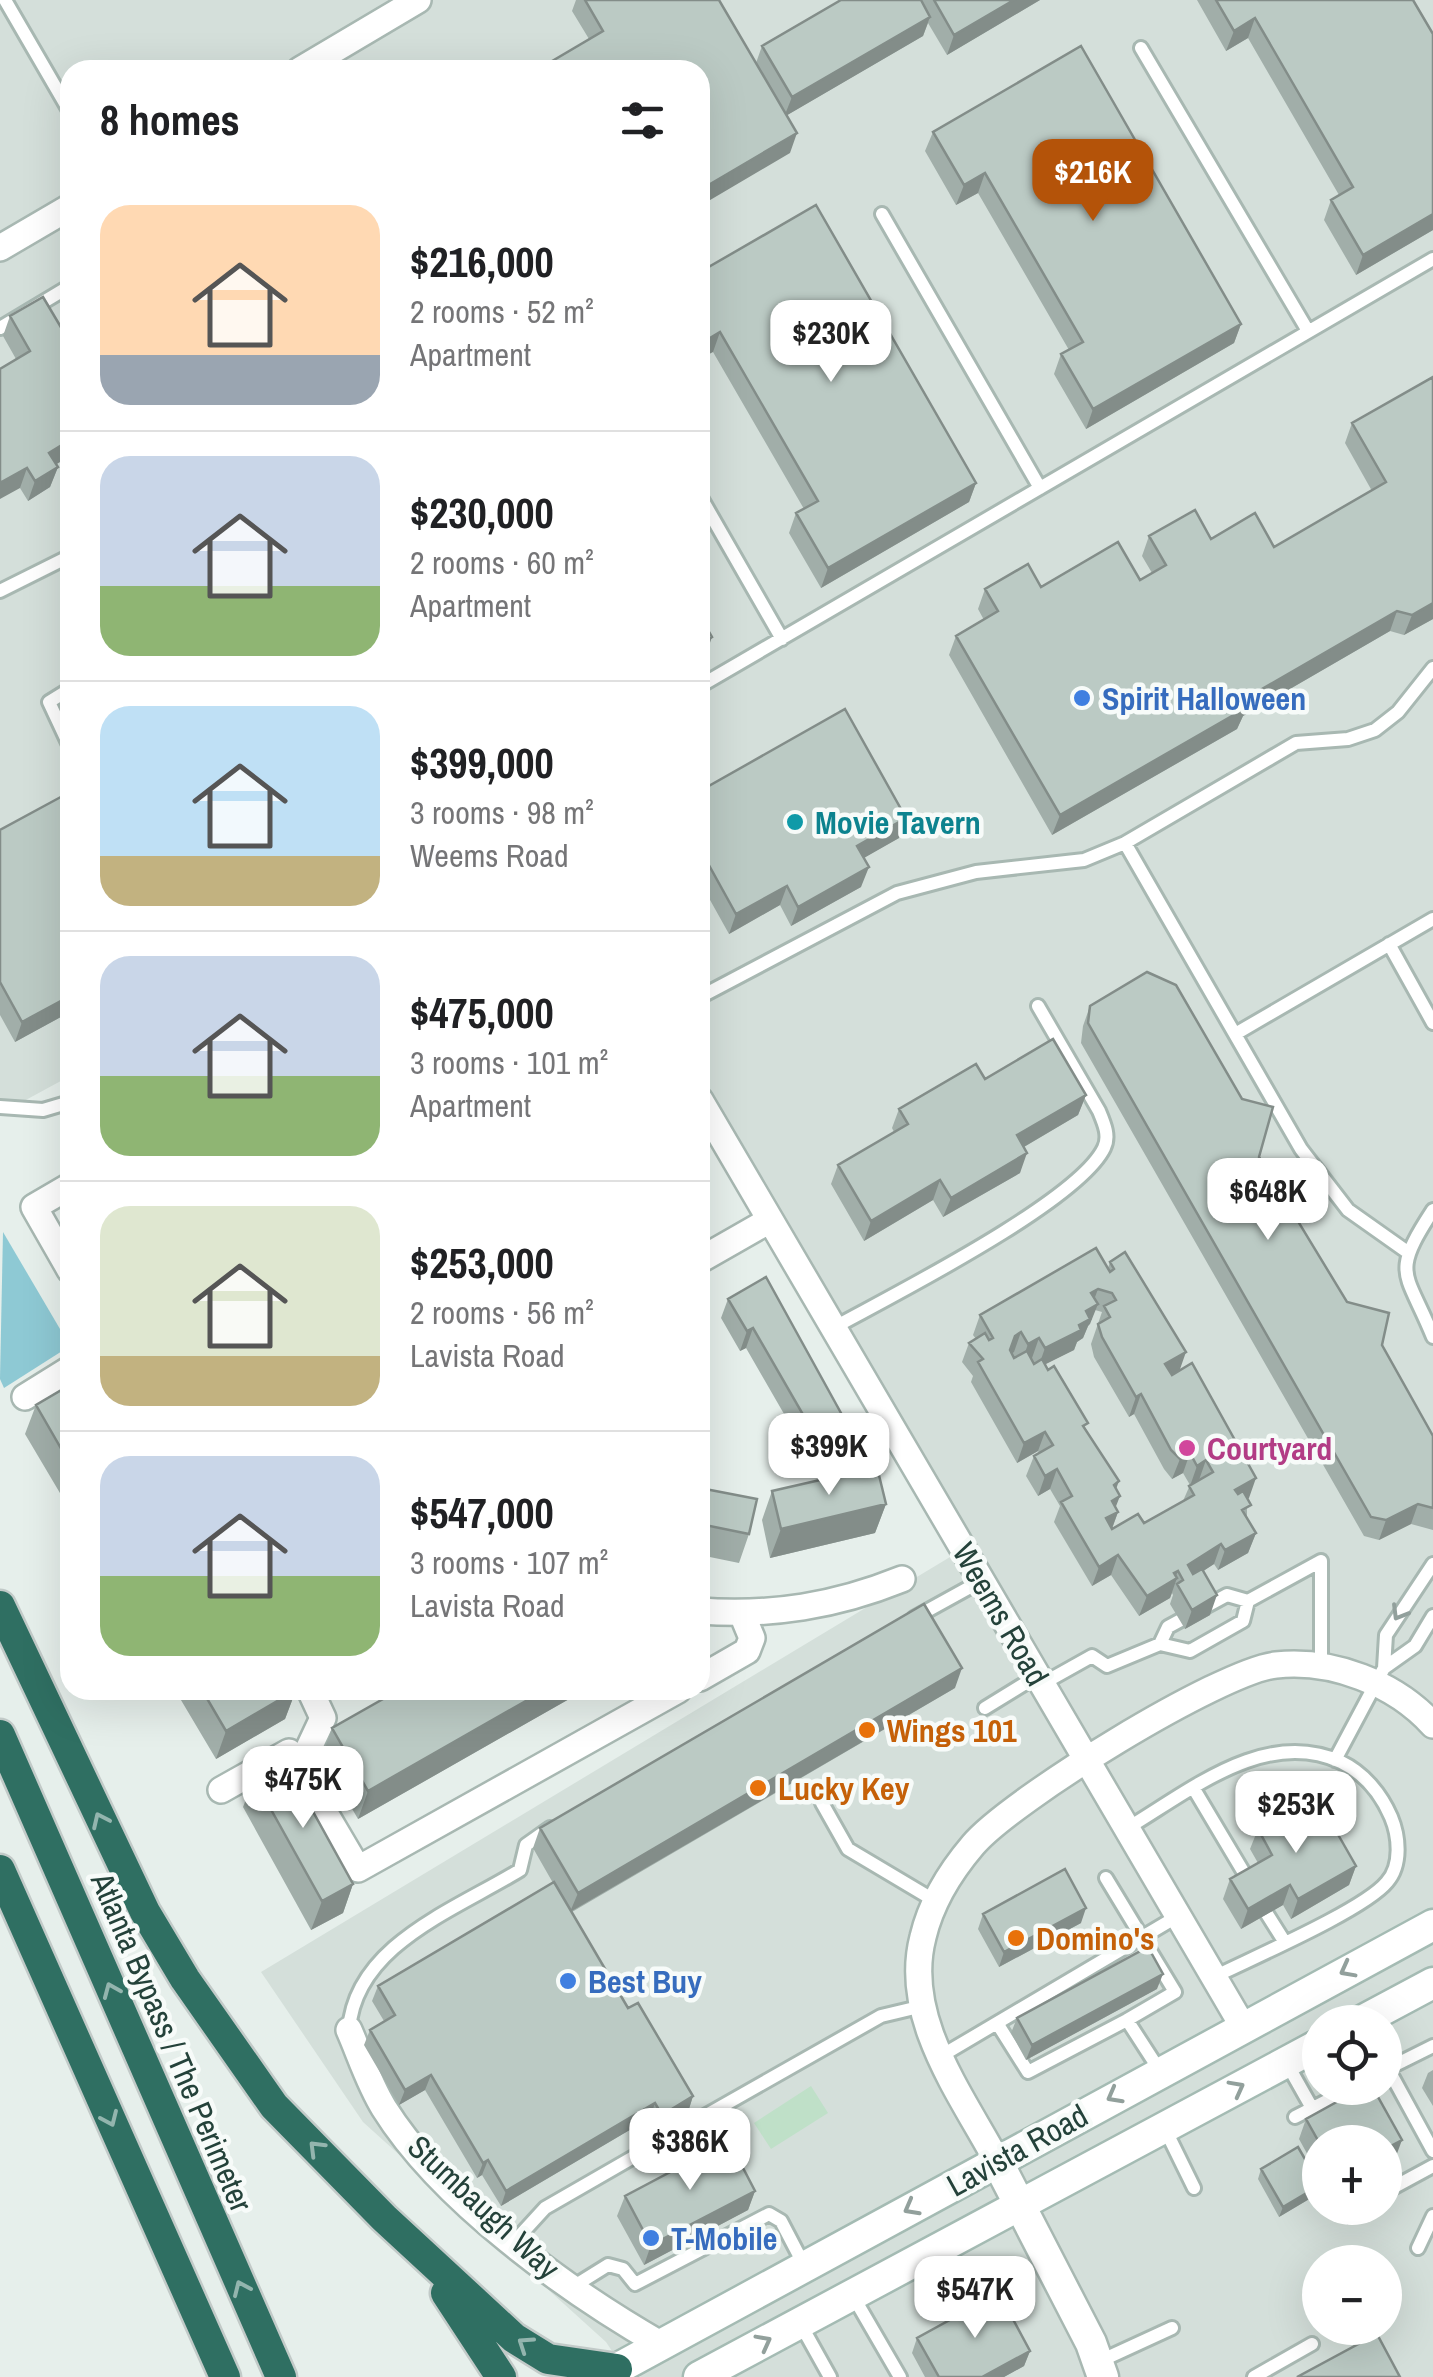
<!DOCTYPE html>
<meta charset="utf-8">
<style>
:root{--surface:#fff;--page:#f2f2f2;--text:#202124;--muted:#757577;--line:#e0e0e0;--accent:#b45309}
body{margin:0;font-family:"Archivo Narrow",sans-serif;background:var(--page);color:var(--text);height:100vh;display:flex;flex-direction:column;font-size:38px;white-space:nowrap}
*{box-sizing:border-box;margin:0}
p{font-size:32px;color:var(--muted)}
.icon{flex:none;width:55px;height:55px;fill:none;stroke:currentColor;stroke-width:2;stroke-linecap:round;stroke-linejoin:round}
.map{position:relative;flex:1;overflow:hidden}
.drawer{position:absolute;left:60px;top:60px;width:650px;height:1640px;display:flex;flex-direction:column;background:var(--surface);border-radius:30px;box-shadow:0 10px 40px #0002}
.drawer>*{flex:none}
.tools{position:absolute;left:1302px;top:2005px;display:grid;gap:20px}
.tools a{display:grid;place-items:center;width:100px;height:100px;border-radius:50%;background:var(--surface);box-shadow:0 10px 40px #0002;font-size:50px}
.price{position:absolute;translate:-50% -85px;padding:0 22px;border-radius:20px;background:#fff;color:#222;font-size:32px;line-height:65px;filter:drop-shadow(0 2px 5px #0008)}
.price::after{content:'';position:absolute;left:50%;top:60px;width:30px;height:22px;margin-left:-15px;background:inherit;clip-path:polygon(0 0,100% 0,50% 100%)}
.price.current{background:var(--accent);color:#fff}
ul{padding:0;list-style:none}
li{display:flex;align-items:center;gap:30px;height:250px;padding:0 40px}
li+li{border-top:2px solid var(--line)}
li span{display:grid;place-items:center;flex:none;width:280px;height:200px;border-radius:30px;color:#555}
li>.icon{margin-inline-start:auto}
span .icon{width:120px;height:120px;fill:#fffc;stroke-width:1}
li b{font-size:42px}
h2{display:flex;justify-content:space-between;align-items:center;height:120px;padding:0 40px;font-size:42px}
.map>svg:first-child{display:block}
.built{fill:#d4dfda;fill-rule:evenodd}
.green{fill:#bfe0c8}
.water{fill:#8ec9d4}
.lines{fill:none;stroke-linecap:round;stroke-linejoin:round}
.service-casing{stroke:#a8b8b2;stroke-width:18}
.minor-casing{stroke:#a8b8b2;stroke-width:30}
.tertiary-casing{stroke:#a8b8b2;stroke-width:35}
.secondary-casing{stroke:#a4bbb3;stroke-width:35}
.motorway-casing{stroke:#c2cac8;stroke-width:35}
.service{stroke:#fff;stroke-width:12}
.minor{stroke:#fff;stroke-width:25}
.tertiary{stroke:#fff;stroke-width:30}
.secondary{stroke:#fff;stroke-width:30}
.motorway{stroke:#2f6f62;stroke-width:30}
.wall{fill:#a1aea9;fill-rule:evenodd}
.shaded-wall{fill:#838d89}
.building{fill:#bbcac4;stroke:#838d89;stroke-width:2.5;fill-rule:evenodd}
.oneway{stroke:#92a09c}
.oneway2{stroke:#93b5ae}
.shop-dot{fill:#3f7fe0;stroke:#f7fbf9;stroke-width:4}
.culture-dot{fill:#0f9aa8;stroke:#f7fbf9;stroke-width:4}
.hotel-dot{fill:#d1479c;stroke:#f7fbf9;stroke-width:4}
.food-dot{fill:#e8710a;stroke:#f7fbf9;stroke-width:4}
.labels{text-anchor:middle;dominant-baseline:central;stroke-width:9;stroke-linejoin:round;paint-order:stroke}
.shop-label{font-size:32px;font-weight:bold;fill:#366cbe;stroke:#f7fbf9;text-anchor:start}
.culture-label{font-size:32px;font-weight:bold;fill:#0d838f;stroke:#f7fbf9;text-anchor:start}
.hotel-label{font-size:32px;font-weight:bold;fill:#b23c85;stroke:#f7fbf9;text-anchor:start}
.street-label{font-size:32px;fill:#24423a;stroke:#f7fbf9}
.food-label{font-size:32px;font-weight:bold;fill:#c56008;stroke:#f7fbf9;text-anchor:start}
</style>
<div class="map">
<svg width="1433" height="2377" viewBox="0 0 1433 2377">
<rect width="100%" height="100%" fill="#e6efeb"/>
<path class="built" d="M0 0H1433V2377H641L622 2366 606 2342 363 2122 261 1972 965 1548 700 1103V70H70V1076L0 1114ZM1320 2022H1385V2088H1320ZM1320 2142H1385V2208H1320ZM1320 2262H1385V2328H1320Z"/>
<path class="green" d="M811 2086 828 2113 771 2149 754 2123Z"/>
<path class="water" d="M3 1232 70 1346 4 1388 0 1379Z"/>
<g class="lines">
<g class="service-casing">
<path id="service" d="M5 0 70 112
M1141 48 1308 331
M882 214 1040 488
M0 328 70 286
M700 496 782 639
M0 591 70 556
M700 686 1433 259
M70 689 49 702 70 747
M1125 843 1301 1149 1348 1210 1406 1251
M1389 944 1433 1023
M700 997 897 893 976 872 1084 860 1125 843 1296 743 1348 739 1375 730 1398 712 1433 668
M1237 1033 1433 919
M0 1107 43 1110 70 1102
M1433 1210C1390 1276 1406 1270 1433 1337
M833 1328C891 1296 1078 1202 1104 1148 1110 1136 1104 1123 1099 1111L1038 1006
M914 1618 981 1581
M1160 1644 1190 1651 1243 1621 1248 1601 1321 1561V1665
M1384 1668 1386 1635 1433 1564
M1042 1684 1092 1656 1107 1666 1160 1644 1168 1627 1227 1595 1248 1601
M985 1708 1037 1676
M1335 1760 1384 1668 1415 1646 1433 1616
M1194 1789 1250 1883
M822 1803 848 1849 937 1902
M1126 1829C1190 1791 1265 1727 1341 1762 1364 1773 1381 1794 1391 1817 1399 1836 1402 1865 1387 1882 1364 1910 1252 1958 1214 1977
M1106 1878 1175 1992 1127 2020 1160 2071
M1267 1914 1284 1941
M997 2023 1028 2072 1127 2020
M349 2030C355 1945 455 1910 520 1870L526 1845 550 1828
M941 2056 1178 1916
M1286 2062 1312 2108
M1385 2063 1433 2151
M1385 2070 1433 2046
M1295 2117 1352 2088
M1165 2129 1194 2188
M1385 2192 1433 2166
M513 2243 545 2208 703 2117 881 2016 923 2006
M1418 2248 1433 2216
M571 2288 608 2265 623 2269 635 2284 769 2214 781 2221 804 2265
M853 2296 900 2377
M801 2325 830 2377
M1098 2362 1172 2328
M1254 2377 1312 2344"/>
</g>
<g class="minor-casing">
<path id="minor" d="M300 70 418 0
M0 248 70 207
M700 1100 1242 2025
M70 1186 34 1207 70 1270
M700 1260 770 1220
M25 1397 70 1369
M700 1611C772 1616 835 1606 902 1579
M700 1678 747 1651 752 1638 742 1614
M299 1769 323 1718 310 1690
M221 1790 289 1752 358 1869 678 1690
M349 2030C360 2055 369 2084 384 2108 442 2201 568 2291 662 2345
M997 2161C961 2094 902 2017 923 1937 931 1903 950 1872 973 1845 1011 1800 1220 1671 1276 1665 1332 1659 1395 1683 1433 1725"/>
</g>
<g class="tertiary-casing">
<path id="tertiary" d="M997 2161 1091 2343 1103 2377"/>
</g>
<g class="secondary-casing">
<path id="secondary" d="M1360 2022 1433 1983
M602 2377 1433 1925
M699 2377 1320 2044"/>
</g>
<g class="motorway-casing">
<path id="motorway" d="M0 1606 145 1912 185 1979 274 2106 384 2218 514 2338 548 2359 617 2369
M0 1735 281 2377
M0 1870 225 2377
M446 2293 501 2377"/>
</g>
<use href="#service" class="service"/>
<use href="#minor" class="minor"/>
<use href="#tertiary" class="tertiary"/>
<use href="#secondary" class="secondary"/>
<use href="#motorway" class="motorway"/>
</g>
<path class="wall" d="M576 0H719L756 63 762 46 841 0H1040L947 55 928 23 923 36 787 115 790 153 589 39 572 11Z
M1197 0H1413L1433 34V230L1356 275 1324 220 1331 200 1339 195 1248 38 1226 51Z
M933 132 1241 324 1234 343 1086 429 1054 374 1061 354 1069 350 978 193 956 205 925 151Z
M700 272 976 483 969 502 821 588 789 533 796 513 804 509 713 352Z
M43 297 56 464 58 467 50 487 28 501 20 488 16 359 3 336 10 316Z
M1433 377V619L1404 635 1390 631 1243 716 1237 729 1052 835 949 655 956 636 984 620 978 609 985 589 1140 580 1152 573 1142 556 1149 536 1211 539 1274 547 1372 491 1345 443 1352 423Z
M700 791 906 818 899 838 863 858 861 887 791 926 780 905 729 934 700 882Z
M0 830 70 1012 15 1042 0 1015Z
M1090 1006 1259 1157 1347 1302 1382 1345 1433 1436V1530L1411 1524 1379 1540 1364 1536 1081 1043 1083 1026Z
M985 1079 1086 1095 1078 1115 1024 1147 1020 1173 943 1217 933 1200 864 1241 831 1184 838 1165 894 1132 892 1128 899 1109Z
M1110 1262 1179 1371 1249 1498H1247V1517L1256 1533 1248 1553 1218 1570 1214 1564 1203 1571 1210 1615 1185 1629 1170 1604 1173 1595 1172 1593 1170 1598 1139 1616 1111 1575 1092 1586 1054 1522 1060 1506 1050 1489 1038 1496 1026 1476 1034 1456 1039 1453 1038 1451 1017 1463 971 1382 973 1376 962 1362 969 1343 976 1339 973 1335 980 1315 1108 1268ZM1095 1310 1102 1312 1091 1344 1094 1357 1129 1417 1134 1414 1164 1469 1172 1479 1183 1473 1190 1485 1183 1501 1144 1523 1112 1529 1118 1512 1116 1508V1489L1086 1429 1045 1364 1074 1350 1077 1342 1083 1338Z
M766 1277 845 1453 811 1472 792 1441 795 1433 746 1348 740 1351 721 1318 728 1299Z
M70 1385V1510L25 1434 36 1405Z
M700 1488 749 1534 739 1563 700 1555Z
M772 1491 886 1504 875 1533 770 1558 762 1520Z
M955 1688 572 1912 628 2008 693 2096 688 2112 656 2130 650 2118 501 2206 482 2175 477 2178 425 2090 399 2105 364 2045 370 2030 384 2021 372 2001 378 1986 553 1883 533 1848 540 1828Z
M175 1690H296L285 1719 216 1759Z
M585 1690 358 1819 322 1757 332 1728Z
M254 1779 353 1884 343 1913 311 1930 243 1807Z
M1258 1829 1356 1866 1349 1885 1291 1919 1283 1905 1241 1929 1223 1899 1230 1879 1258 1863 1250 1849Z
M983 1914 1081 1923 999 1967 978 1929Z
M1157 1989 1026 2060 1011 2033 1017 2018Z
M1433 2070V2106L1422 2088 1428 2073Z
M1306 2119 1395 2159 1320 2142V2177L1299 2139Z
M1261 2169 1316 2195 1279 2217 1258 2179Z
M755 2191 748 2210 644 2265 617 2216 625 2196Z
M1337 2208H1378L1347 2225Z
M917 2338 1030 2351 1024 2366 1004 2377H925L912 2353Z"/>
<path class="shaded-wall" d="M1014 0H1040L947 55 954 35Z
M930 17 923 36 784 117 792 97Z
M1255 18 1248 38 1226 51 1234 31Z
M797 133 790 153 700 206V190Z
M985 173 978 193 956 205 964 185Z
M1433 214V230L1356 275 1363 255Z
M1241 324 1234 343 1086 429 1093 409Z
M720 332 713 352 700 359V344Z
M70 440V456L42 473 49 453Z
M58 467 50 487 28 501 35 481Z
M27 468 20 488 0 499V483Z
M976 483 969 502 821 588 828 568Z
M1433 603V619L1404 635 1412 615Z
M1397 611 1390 631 1243 716 1237 729 1052 835 1060 815 1250 696Z
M712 637 705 657 700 660V644Z
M906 818 899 838 850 866 857 846Z
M869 867 861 887 791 926 798 907Z
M787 886 780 905 729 934 736 914Z
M70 996V1012L15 1042 22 1022Z
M1086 1095 1078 1115 1010 1155 1017 1135Z
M1027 1153 1020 1173 943 1217 951 1198Z
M940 1180 933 1200 864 1241 871 1221Z
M1098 1289 1091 1308 1098 1304 1090 1324 1088 1326 1083 1338 1077 1342 1074 1350 1038 1368 1045 1348 1091 1293Z
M753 1328 746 1348 740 1351 747 1331Z
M1021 1332 1014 1352 1008 1356 1015 1336Z
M1039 1338 1032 1358 1021 1364 1028 1344Z
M1186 1352 1179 1372 1158 1383 1165 1364Z
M1141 1394 1134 1414 1129 1417 1136 1397Z
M1045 1432 1038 1451 1017 1463 1024 1443Z
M852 1433 845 1453 811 1472 818 1453Z
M1190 1453 1183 1473 1172 1479 1180 1459Z
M1206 1460 1199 1480 1190 1486 1197 1466Z
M1057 1469 1050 1489 1038 1496 1045 1476Z
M1256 1478 1249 1498 1228 1510 1235 1490Z
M1119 1481 1112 1500 1120 1496 1113 1514 1118 1512 1111 1531 1099 1538 1114 1485Z
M886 1504 875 1533 770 1558 781 1529Z
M1418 1504 1411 1524 1379 1540 1386 1520Z
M1256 1533 1248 1553 1218 1570 1225 1550Z
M1221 1544 1214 1564 1182 1585 1188 1565Z
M1118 1555 1111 1575 1092 1586 1099 1567Z
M1178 1571 1174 1580 1177 1578 1170 1598 1139 1616 1147 1596Z
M1217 1595 1210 1615 1185 1629 1192 1610Z
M962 1668 955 1688 570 1912 578 1893Z
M296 1690 285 1719 216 1759 226 1731Z
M545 1690H585L358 1819 368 1791Z
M1356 1866 1349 1885 1291 1919 1298 1899Z
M353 1884 343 1913 311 1930 322 1901Z
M1290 1885 1283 1905 1241 1929 1248 1909Z
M1086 1908 1081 1923 999 1967 1004 1952Z
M1163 1974 1157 1989 1026 2060 1032 2045Z
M431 2075 425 2090 399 2105 405 2090Z
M693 2096 688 2112 656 2130 662 2115Z
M655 2103 650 2118 501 2206 506 2191Z
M1402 2140 1395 2159 1385 2165V2149Z
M488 2160 482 2175 477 2178 483 2163Z
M1320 2185 1316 2195 1279 2217 1283 2207Z
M755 2191 748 2210 644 2265 651 2245Z
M1353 2208H1378L1347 2225Z
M1030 2351 1024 2366 1004 2377H982Z"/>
<path class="building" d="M585 0H719L797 133 700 190V70H537L603 31Z
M841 0H921L930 17 792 97 762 46Z
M934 0H1014L954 35Z
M1216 0H1413L1433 34V214L1363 255 1331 200 1353 187 1255 18 1234 31Z
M1081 46 1241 324 1093 409 1061 354 1083 342 985 173 964 185 933 132Z
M816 205 976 483 828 568 796 513 818 501 720 332 700 344V272Z
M43 297 62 329 70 325V440L49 453 58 467 35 481 27 468 0 483V369L30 351 10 316Z
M1433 377V603L1412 615 1397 611 1250 696 1244 709 1060 815 956 636 998 611 985 589 1028 564 1041 587 1118 542 1140 580 1166 565 1149 536 1195 510 1211 539 1255 513 1274 547 1386 482 1352 423Z
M700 616 712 637 700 644Z
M845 709 906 818 857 846 869 867 798 907 787 886 736 914 700 849V791Z
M70 792V996L22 1022 0 982V830Z
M1147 972 1176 985 1242 1099 1273 1107 1259 1157 1347 1302 1389 1313 1382 1345 1433 1436V1508L1418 1504 1386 1520 1371 1517 1088 1023 1090 1006Z
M1053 1039 1086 1095 1017 1135 1027 1153 951 1198 940 1180 871 1221 838 1165 908 1124 899 1109 976 1064 985 1079Z
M1096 1248 1110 1272 1114 1269 1110 1262 1125 1252 1186 1352 1165 1364 1172 1375 1192 1363 1256 1478 1235 1490 1238 1494 1243 1491 1251 1505 1242 1510 1256 1533 1225 1550 1221 1544 1188 1565 1193 1574 1202 1569 1217 1595 1192 1610 1177 1584 1183 1580 1178 1571 1174 1573 1177 1578 1147 1596 1118 1555 1099 1567 1061 1502 1072 1496 1057 1469 1045 1476 1034 1456 1053 1445 1045 1432 1024 1443 978 1362 983 1359 969 1343 985 1333 989 1340 993 1338 980 1315ZM1098 1289 1112 1293 1116 1300 1104 1306 1110 1317 1098 1324 1102 1337 1136 1397 1141 1394 1171 1450 1180 1459 1190 1453 1197 1466 1206 1460 1213 1472 1189 1486 1194 1495 1144 1523 1138 1514 1112 1529 1106 1518 1118 1512 1112 1501 1120 1496 1114 1485 1119 1481 1083 1426 1088 1423 1054 1366 1048 1370 1042 1359 1034 1364 1027 1351 1014 1358 1010 1350 1015 1336 1021 1332 1028 1344 1039 1338 1045 1348 1081 1330 1079 1325 1090 1319 1086 1311 1098 1304 1091 1293Z
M766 1277 852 1433 818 1453 799 1421 805 1418 753 1328 747 1331 728 1299Z
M70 1385V1464L36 1405Z
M877 1467 886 1504 781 1529 772 1491Z
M700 1488 757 1499 749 1534 700 1524Z
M924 1604 962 1668 578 1893 540 1828Z
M202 1690H296L226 1731Z
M399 1690H545L368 1791 332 1728Z
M285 1761 353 1884 322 1901 254 1779Z
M1316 1796 1356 1866 1298 1899 1290 1885 1248 1909 1230 1879 1272 1855 1258 1829Z
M1065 1869 1086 1908 1004 1952 983 1914Z
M554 1882 628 2008 638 2003 693 2096 662 2115 655 2103 506 2191 488 2160 483 2163 431 2075 405 2090 370 2030 395 2015 378 1986Z
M1148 1947 1163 1974 1032 2045 1017 2018Z
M1362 2088H1373L1402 2140 1385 2149V2142H1320V2144L1306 2119Z
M729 2141 755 2191 651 2245 625 2196Z
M1298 2147 1320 2185 1283 2207 1261 2169Z
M999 2293 1030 2351 982 2377H939L917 2338Z
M1377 2334 1400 2377H1297Z"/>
<defs><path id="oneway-chevron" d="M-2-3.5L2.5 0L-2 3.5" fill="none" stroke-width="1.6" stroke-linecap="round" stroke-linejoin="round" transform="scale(2.5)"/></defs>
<g class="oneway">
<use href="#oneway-chevron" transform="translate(1399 1613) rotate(121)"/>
<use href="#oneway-chevron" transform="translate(1347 1970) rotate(152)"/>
<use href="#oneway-chevron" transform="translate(1237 2088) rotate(-28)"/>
<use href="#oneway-chevron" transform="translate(1114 2096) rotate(151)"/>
<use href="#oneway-chevron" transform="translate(911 2208) rotate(151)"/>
<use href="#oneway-chevron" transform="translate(764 2342) rotate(-28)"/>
</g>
<g class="oneway2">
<use href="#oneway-chevron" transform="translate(100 1820) rotate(-115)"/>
<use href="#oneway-chevron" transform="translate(111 1990) rotate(-113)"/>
<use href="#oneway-chevron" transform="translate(110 2119) rotate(66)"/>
<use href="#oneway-chevron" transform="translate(316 2148) rotate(-135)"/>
<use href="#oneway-chevron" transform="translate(241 2288) rotate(-114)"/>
<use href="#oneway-chevron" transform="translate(525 2344) rotate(-146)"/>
</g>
<g class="shop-dot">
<circle cx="1082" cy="698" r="10"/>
<circle cx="568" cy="1981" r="10"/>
<circle cx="651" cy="2238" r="10"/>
</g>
<circle class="culture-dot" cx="795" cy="822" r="10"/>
<circle class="hotel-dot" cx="1187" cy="1448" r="10"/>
<g class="food-dot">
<circle cx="867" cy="1730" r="10"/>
<circle cx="758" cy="1788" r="10"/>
<circle cx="1016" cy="1938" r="10"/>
</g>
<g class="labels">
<g class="shop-label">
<text x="1102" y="698">Spirit Halloween</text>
<text x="588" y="1981">Best Buy</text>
<text x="671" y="2238">T-Mobile</text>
</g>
<g class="culture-label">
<text x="815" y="822">Movie Tavern</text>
</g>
<g class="hotel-label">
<text x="1207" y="1448">Courtyard</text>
</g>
<g class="street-label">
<text transform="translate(1001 1614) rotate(60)">Weems Road</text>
<text transform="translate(172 2042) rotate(67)">Atlanta Bypass / The Perimeter</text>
<text transform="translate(1017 2150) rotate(-29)">Lavista Road</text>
<text transform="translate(484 2207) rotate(43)">Stumbaugh Way</text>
</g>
<g class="food-label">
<text x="887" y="1730">Wings 101</text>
<text x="778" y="1788">Lucky Key</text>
<text x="1036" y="1938">Domino's</text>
</g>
</g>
</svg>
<div class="tools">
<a><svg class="icon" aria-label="locate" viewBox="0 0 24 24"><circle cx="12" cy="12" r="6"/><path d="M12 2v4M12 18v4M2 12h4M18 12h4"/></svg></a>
<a>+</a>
<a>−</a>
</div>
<b class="price current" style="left:1093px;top:224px">$216K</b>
<b class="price" style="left:831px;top:385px">$230K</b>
<b class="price" style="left:1268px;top:1243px">$648K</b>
<b class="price" style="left:829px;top:1498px">$399K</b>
<b class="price" style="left:303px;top:1831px">$475K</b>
<b class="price" style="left:1296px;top:1856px">$253K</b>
<b class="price" style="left:690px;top:2193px">$386K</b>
<b class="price" style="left:975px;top:2341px">$547K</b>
<section class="drawer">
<h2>8 homes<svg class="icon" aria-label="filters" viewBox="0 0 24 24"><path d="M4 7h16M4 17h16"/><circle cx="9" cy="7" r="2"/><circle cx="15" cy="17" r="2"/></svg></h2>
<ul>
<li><span style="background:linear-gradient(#ffd9b3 75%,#9aa5b1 0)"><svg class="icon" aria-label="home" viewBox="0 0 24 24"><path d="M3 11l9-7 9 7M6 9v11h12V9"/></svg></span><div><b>$216,000</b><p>2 rooms · 52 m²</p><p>Apartment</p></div></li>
<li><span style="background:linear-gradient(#c9d6e8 65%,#8fb573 0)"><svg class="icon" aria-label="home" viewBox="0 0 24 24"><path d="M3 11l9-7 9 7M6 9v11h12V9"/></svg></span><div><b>$230,000</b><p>2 rooms · 60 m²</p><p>Apartment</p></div></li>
<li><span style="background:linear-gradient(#bfe0f5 75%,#c2b280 0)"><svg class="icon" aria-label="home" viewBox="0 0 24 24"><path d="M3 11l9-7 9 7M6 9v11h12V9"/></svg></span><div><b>$399,000</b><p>3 rooms · 98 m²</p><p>Weems Road</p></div></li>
<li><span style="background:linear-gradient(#c9d6e8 60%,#8fb573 0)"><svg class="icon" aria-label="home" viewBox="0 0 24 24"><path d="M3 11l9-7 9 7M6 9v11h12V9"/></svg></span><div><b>$475,000</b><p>3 rooms · 101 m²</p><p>Apartment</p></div></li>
<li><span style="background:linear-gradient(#dfe7d0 75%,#c2b280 0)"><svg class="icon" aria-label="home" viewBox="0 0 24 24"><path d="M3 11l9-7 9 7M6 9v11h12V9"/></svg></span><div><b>$253,000</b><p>2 rooms · 56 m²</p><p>Lavista Road</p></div></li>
<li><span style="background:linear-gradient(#c9d6e8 60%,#8fb573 0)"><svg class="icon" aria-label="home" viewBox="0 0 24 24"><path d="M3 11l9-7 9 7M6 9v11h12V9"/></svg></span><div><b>$547,000</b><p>3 rooms · 107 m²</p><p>Lavista Road</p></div></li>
</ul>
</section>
</div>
